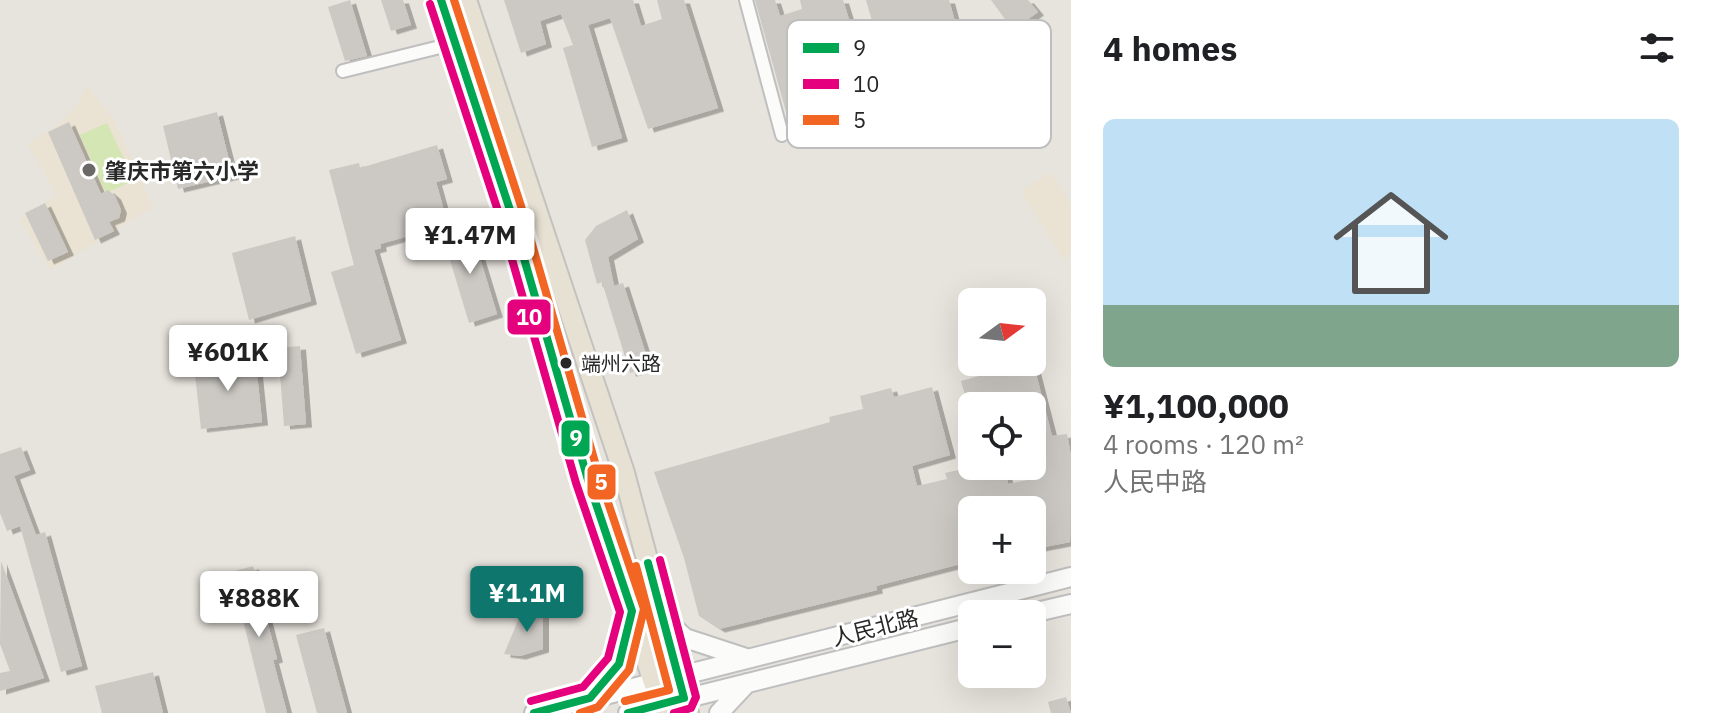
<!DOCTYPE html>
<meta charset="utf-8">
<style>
:root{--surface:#fff;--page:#f2f2f2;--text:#202124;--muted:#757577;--accent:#0f766e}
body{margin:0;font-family:"IBM Plex Sans","Noto Sans SC",sans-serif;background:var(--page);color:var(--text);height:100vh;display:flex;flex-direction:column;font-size:30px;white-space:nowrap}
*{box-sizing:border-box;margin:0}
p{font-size:26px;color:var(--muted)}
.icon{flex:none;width:44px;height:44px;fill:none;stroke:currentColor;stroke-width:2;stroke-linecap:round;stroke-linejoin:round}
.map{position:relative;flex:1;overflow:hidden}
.sheet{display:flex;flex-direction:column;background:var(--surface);width:640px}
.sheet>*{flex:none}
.needle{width:52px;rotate:75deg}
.tools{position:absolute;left:958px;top:288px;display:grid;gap:16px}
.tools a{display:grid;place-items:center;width:88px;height:88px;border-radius:12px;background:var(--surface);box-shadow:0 8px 32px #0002;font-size:40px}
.price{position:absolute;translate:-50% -68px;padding:0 18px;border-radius:8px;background:#fff;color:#222;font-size:26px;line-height:52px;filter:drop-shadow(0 2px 4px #0008)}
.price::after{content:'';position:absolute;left:50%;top:48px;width:24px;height:18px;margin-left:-12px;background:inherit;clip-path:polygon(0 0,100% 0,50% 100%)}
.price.active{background:var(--accent);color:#fff}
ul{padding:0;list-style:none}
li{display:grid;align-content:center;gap:16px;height:424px;padding:0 32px}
li span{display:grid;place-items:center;height:248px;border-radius:12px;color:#555}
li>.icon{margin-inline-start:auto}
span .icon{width:144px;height:144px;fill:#fffc;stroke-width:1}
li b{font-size:34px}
h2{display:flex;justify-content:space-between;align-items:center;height:96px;padding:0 32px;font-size:34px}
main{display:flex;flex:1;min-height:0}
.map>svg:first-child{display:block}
.education{fill:#eae2d2}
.pitch{fill:#d3e6b3}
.building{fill:#ccc9c4;filter:url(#shadow)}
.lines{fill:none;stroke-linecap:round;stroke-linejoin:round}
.street-casing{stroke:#c0bfbf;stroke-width:16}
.secondary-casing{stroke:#c0bfbf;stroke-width:22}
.primary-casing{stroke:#c3c2c0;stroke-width:24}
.street{stroke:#fbfbfa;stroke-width:12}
.secondary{stroke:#fbfbfa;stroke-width:18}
.primary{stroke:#e6e1d2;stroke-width:20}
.bus-1-casing{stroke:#fff;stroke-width:14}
.bus-2-casing{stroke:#fff;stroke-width:14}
.bus-3-casing{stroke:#fff;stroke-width:14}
.bus-1{stroke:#00a651;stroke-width:8}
.bus-2{stroke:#e5007d;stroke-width:8}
.bus-3{stroke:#f26522;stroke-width:8}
.poi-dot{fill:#6b6967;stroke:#fff;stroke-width:3}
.bus-dot{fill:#282828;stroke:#fff;stroke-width:3}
.labels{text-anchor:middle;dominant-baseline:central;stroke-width:6;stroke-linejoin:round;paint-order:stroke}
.bus-label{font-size:20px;fill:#282828;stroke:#fff;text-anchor:start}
.poi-label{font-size:22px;font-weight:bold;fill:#282828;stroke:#fff;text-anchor:start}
.street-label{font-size:22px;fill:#282828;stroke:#fff}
.key{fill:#fff;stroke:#bebebe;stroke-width:2}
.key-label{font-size:22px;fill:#282828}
.line-badge{stroke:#fff;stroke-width:3}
.badge-label{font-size:22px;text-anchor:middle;font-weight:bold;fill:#fff}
</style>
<main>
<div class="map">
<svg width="1071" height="713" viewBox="0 0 1071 713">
<defs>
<filter id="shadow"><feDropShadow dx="6" dy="3.5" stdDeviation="0" flood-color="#0004"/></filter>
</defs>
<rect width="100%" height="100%" fill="#e7e3dd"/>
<path class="education" d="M86 85 114 120 153 207 51 270 20 220 57 195 27 144 58 125 77 105Z
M1051 172 1071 204V254L1063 259 1021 191Z"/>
<path class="pitch" d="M107 123 134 180 106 193 80 135Z"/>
<path class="building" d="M350 0 367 56 345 61 328 7Z
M381 0H403L411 25 391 31Z
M504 0H633L641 26 662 19 657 0H684L718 108 648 129 610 18 588 25 622 138 592 147 563 48 573 45 561 14 540 21 546 44 521 53Z
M755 0H775L780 16 802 9 800 0H843L875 104 791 130Z
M866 0H949L962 47 886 70Z
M991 0H1028L1038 12 1013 30Z
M217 112 233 176 178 189 163 126Z
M69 122 101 194 108 190 115 196 121 210 119 218 109 222 114 231 95 240 48 132Z
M437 145 447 179 436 182 448 225 380 244 381 248 374 250 401 340 356 354 331 272 354 265 329 170 359 163 360 168Z
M45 203 68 252 48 261 25 213Z
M627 210 638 239 608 257 614 286 623 283 650 367 630 373 602 282 597 284 585 240 596 226Z
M471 229 497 314 469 323 443 237Z
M295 236 311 301 249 320 232 253Z
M300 346 306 424 284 426 278 348Z
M255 354 262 422 201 429 194 365 241 360 240 355Z
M1002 362H1033L1052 436 1067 434 1071 456 1070 542 1039 548 1032 510H972V561L876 586 877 590 719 629 699 616 684 558 654 472 830 422 829 417 863 409 860 396 891 388 894 397 932 387 950 455 912 466 917 486 947 479 945 473 972 467V478L1005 470 1008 484 1042 477 1035 437 1032 438V406H968L961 381 1004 369Z
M21 447 30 470 14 476 36 535 45 532 82 666 61 672 20 526 7 531 0 513V454Z
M1 561 44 678 0 691V673L10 671 0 644Z
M253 566 277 659 273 660 287 713H266L231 572Z
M543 610V649L520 656 504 654 522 611Z
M324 628 347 713H317L296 635Z
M153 672 163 713H102L95 686Z
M1066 697 1071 713H1051L1048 702Z"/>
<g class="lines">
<g class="street-casing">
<path id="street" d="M746 0 782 135
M343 71 456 43"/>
</g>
<g class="secondary-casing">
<path id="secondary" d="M1028 614 1071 604
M663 618 685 638 746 658
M590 698 619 664 632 611
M534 713 1071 577
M628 713 972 627
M719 713 747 683"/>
</g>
<g class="primary-casing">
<path id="primary" d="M441 0 510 210 588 480 664 713
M466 0 624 473 688 713"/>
</g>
<use href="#street" class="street"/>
<use href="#secondary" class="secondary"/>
<use href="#primary" class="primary"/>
<g class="bus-1-casing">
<path id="bus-1" d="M441 0 510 210 588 480 632 611 619 664 590 698 534 713
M628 713 684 698 648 563"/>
</g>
<g class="bus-2-casing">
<path id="bus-2" d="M430 4 499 214 576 483 620 612 608 658 583 687 531 701
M660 560 696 697 691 708 674 713"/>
</g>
<g class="bus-3-casing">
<path id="bus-3" d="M454 0 521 206 599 476 644 609 629 670 598 707 580 713
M625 701 669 690 636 566"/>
</g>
<use href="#bus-1" class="bus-1"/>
<use href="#bus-2" class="bus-2"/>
<use href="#bus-3" class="bus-3"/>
</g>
<circle class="poi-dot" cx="89" cy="170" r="8"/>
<circle class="bus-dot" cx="566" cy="363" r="7"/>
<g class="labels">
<g class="bus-label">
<text x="581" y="363">端州六路</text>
</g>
<g class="poi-label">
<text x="105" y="170">肇庆市第六小学</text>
</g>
<g class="street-label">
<text transform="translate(875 627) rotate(-14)">人民北路</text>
</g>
</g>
<rect x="787" y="20" width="264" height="128" rx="12" class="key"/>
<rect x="803" y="43" width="36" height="10" fill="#00a651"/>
<rect x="803" y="79" width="36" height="10" fill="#e5007d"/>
<rect x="803" y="115" width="36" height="10" fill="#f26522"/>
<g class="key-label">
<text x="853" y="56">9</text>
<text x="853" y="92">10</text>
<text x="853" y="128">5</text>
</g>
<g class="line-badge">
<rect x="506" y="298" width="46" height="38" rx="8" fill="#e5007d"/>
<rect x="560" y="419" width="31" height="39" rx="8" fill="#00a651"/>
<rect x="586" y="463" width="31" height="38" rx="8" fill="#f26522"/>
</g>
<g class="badge-label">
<text x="529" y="325">10</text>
<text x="576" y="446">9</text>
<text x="601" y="490">5</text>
</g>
</svg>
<div class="tools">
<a><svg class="needle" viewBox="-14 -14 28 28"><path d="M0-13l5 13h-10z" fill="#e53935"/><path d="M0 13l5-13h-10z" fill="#757577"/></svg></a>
<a><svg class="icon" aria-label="locate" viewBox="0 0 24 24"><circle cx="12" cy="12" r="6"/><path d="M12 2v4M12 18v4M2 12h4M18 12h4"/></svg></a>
<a>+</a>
<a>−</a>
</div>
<b class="price" style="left:470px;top:276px">¥1.47M</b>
<b class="price" style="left:228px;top:393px">¥601K</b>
<b class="price active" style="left:527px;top:634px">¥1.1M</b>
<b class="price" style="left:259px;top:639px">¥888K</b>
</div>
<section class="sheet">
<h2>4 homes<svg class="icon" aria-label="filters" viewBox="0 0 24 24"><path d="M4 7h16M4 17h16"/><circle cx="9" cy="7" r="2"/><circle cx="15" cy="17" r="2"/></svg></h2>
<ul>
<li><span style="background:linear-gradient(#bfe0f5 75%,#7fa58c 0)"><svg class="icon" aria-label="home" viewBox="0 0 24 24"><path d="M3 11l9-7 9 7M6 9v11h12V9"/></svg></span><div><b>¥1,100,000</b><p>4 rooms · 120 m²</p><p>人民中路</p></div></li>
</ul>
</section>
</main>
